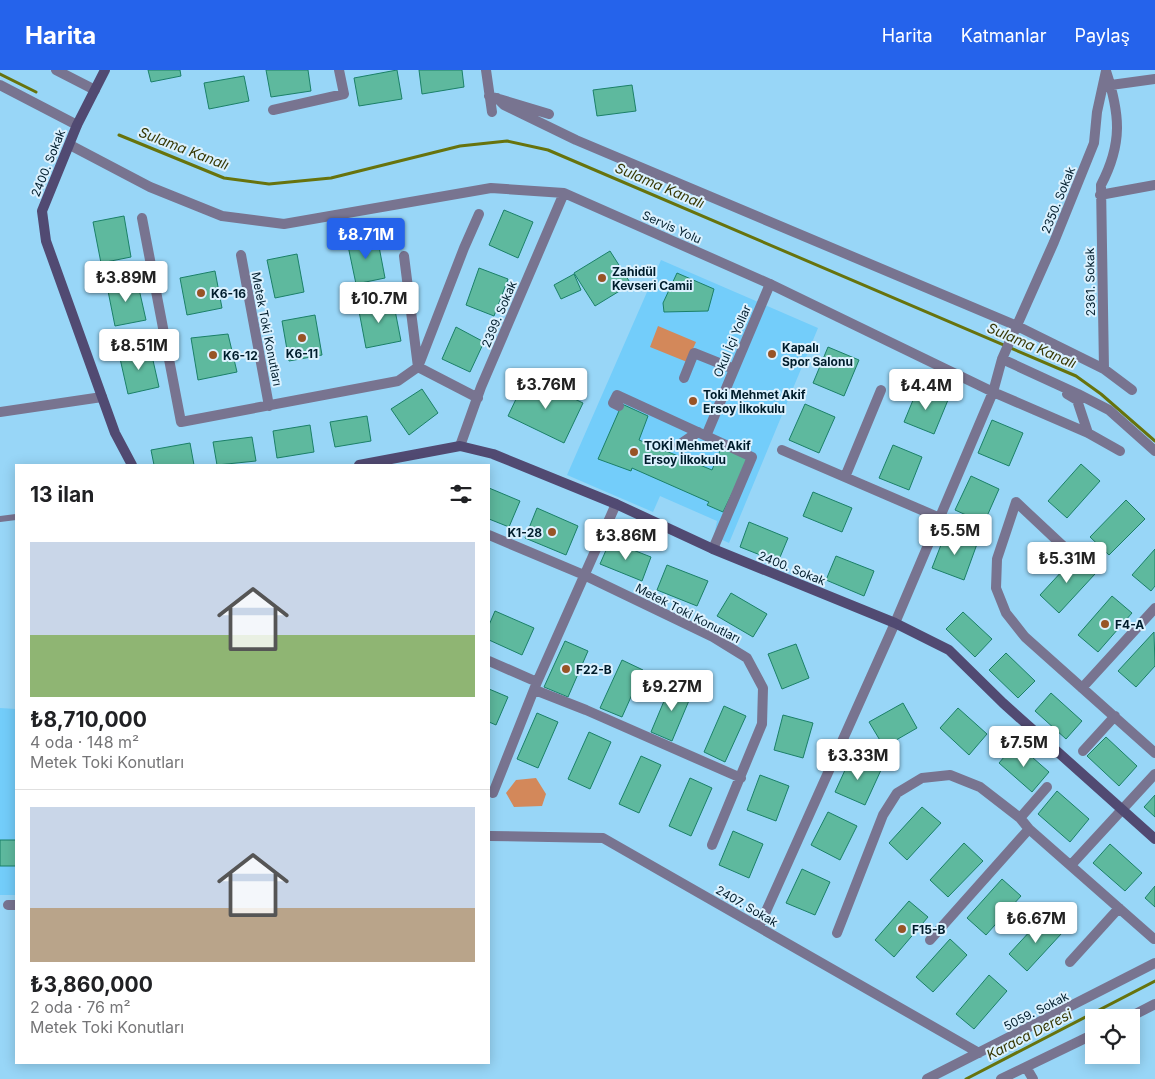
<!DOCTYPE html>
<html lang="tr">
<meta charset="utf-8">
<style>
:root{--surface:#fff;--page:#f6f6f6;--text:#202124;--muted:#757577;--line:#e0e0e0;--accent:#2563eb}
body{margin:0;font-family:Inter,sans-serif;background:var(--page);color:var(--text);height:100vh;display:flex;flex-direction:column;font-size:19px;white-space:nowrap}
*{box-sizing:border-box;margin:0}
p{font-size:16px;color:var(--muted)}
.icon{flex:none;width:28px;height:28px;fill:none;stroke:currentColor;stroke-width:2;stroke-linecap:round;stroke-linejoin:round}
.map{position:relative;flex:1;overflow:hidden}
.sheet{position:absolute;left:15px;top:394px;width:475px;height:600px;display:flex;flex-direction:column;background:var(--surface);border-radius:0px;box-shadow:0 2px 12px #0003}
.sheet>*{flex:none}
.tools{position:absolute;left:1085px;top:939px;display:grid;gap:10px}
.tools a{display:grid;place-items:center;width:55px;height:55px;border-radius:0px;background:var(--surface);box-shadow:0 2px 12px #0003;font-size:25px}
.price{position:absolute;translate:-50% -42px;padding:0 11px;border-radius:5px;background:#fff;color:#222;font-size:16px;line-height:32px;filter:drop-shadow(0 1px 2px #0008)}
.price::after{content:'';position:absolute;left:50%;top:30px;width:15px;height:11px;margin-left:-8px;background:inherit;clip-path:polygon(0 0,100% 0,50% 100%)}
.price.on{background:var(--accent);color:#fff}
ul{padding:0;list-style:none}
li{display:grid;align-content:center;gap:10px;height:265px;padding:0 15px}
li+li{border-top:1px solid var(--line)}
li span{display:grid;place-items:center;height:155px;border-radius:0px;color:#555}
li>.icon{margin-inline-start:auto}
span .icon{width:90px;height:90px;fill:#fffc;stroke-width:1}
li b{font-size:21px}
h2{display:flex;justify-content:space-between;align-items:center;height:60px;padding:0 15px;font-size:21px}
header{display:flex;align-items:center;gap:30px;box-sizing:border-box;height:70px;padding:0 25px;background:var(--accent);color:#fff}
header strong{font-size:24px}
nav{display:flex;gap:28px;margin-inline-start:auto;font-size:18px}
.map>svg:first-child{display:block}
.built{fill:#73cdfa}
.green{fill:#d3885a}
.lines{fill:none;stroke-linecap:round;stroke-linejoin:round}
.stream{stroke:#67730d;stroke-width:3}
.building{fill:#5eb99e;stroke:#1b8068}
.service{stroke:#787490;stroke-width:6}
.pedestrian{stroke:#787490;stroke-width:10}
.minor{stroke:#787490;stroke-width:10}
.secondary{stroke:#514a72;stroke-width:10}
.poi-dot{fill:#985426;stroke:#dbf1fe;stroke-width:2}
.labels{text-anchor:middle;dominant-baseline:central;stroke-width:4;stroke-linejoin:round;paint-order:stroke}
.street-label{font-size:12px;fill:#001d2c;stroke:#dbf1fe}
.poi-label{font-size:12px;font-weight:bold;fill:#001d2c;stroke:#dbf1fe;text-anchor:start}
.water-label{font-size:14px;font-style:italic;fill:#373804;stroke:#dbf1fe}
</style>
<header>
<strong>Harita</strong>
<nav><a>Harita</a><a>Katmanlar</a><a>Paylaş</a></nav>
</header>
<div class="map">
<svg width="1155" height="1009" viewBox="0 0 1155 1009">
<rect width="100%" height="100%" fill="#98d6f7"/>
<path class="built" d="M661 190 818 258 729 473 714 466 717 451 660 426 653 442 567 405Z
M0 638 16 639V825H0Z"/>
<path class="green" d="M658 256 696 272 687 292 650 277Z
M536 708 546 724 542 736 514 737 506 723 516 710Z"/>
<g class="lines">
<path class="stream" d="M0 4 36 22
M119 65 224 108 269 114 331 108 460 76 507 71 548 80 1076 306 1101 324 1155 371
M966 1009 1155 911"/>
</g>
<path class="building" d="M148 0H180L181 6 151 12Z
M266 0H308L311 21 271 27Z
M397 0 402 29 359 36 354 8Z
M419 0H462L464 17 422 24Z
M244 6 249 31 209 39 204 13Z
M632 15 636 41 597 46 593 20Z
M504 140 533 152 518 188 489 175Z
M124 146 131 187 101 193 93 152Z
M377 166 385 208 356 214 347 171Z
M610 181 631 214 595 236 574 203Z
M297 184 304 222 275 228 267 190Z
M479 198 508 209 494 246 466 235Z
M215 201 222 238 187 245 180 208Z
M677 203 714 219 708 241 664 242 663 233Z
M574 204 581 220 561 229 554 215Z
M137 210 146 250 115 256 107 216Z
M393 230 401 271 366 278 358 236Z
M315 245 322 285 289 291 282 251Z
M456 257 484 272 470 302 442 289Z
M228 264 237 302 198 310 191 268Z
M150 277 159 317 128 324 119 284Z
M828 277 859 290 844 326 813 313Z
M527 306 583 333 564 373 508 346Z
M918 318 948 330 934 364 904 352Z
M422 319 438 343 409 365 391 339Z
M622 334 648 346 639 370 712 400 722 376 749 389 723 442 707 435 709 432 632 398 631 401 598 389Z
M805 334 835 347 819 383 789 370Z
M367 346 371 371 335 377 330 352Z
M992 350 1023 363 1009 396 978 383Z
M310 355 314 382 277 388 273 361Z
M252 367 256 391 217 395 213 372Z
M190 373 194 395H154L151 380Z
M893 375 922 387 909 420 879 408Z
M1081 394 1100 411 1067 448 1048 431Z
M971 406 999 419 984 453 955 440Z
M489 418 520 431 509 457 489 449Z
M813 422 852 438 842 462 803 446Z
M1126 430 1145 449 1109 485 1090 467Z
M537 438 578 456 566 485 525 468Z
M749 452 788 468 778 492 740 477Z
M946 462 977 474 964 510 932 498Z
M610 471 651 487 642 511 600 494Z
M1155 479V516L1151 521 1132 505Z
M836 486 874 501 864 526 826 510Z
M1076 486 1095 504 1059 543 1040 525Z
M667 495 708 511 697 536 657 520Z
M731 523 767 544 753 567 717 546Z
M1112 526 1132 543 1098 582 1078 565Z
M495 541 534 558 522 585 489 570V555Z
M963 542 992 569 975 587 946 559Z
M1154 562 1155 596 1136 617 1118 601Z
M565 571 588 581 568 627 544 617Z
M796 574 809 608 782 619 768 584Z
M1006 583 1035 611 1018 628 989 600Z
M622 590 643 600 622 647 600 638Z
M672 612 693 621 672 671 651 662Z
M489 619 508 627 496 655 489 652Z
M1051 623 1082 651 1066 669 1035 641Z
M903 633 917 658 884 677 869 652Z
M724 636 746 646 725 692 704 682Z
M958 638 987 664 969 685 940 658Z
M537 643 558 652 538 698 517 689Z
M783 645 813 653 803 688 774 680Z
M589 662 611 672 590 719 568 709Z
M1106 667 1137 696 1119 716 1087 686Z
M1016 673 1049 702 1032 722 999 693Z
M641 686 661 695 639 743 619 734Z
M851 687 881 700 865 735 835 722Z
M760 705 789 716 776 751 747 740Z
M690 708 712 718 691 766 669 756Z
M1057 721 1089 749 1070 772 1038 744Z
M1155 725V747L1144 737Z
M922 737 941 753 907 790 889 773Z
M828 742 857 756 840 790 811 775Z
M733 761 763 774 749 808 719 795Z
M0 770H16V796H0Z
M964 773 983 791 948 827 930 810Z
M1110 774 1142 803 1125 821 1093 793Z
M802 799 830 812 815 845 786 833Z
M1002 809 1021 826 986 865 967 848Z
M1155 816V837L1145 828Z
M909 831 928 847 894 887 875 870Z
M1044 846 1062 863 1027 901 1009 884Z
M950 869 967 885 933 922 916 907Z
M989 905 1007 921 974 959 956 944Z"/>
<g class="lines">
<path class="service" d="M0 449 16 447"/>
<path class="pedestrian" d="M684 308 694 283 734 299
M619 336 613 333 617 325 752 387 713 479
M706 366 770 214
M679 375 698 362"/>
<path class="minor" d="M56 0 95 20
M486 0 492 42
M0 15 77 55
M1111 15 1155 9
M489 26 549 44
M497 28 504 35 576 70 1017 256 1104 299 1132 320
M273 40 344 24 339 0
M70 75 150 117 222 146 284 154 491 118 564 123 770 214 993 322 1088 363 1120 381
M1100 125 1155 115
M142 148 181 352 398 311 418 297 464 178 479 144
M241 185 269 336
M404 186 418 297 478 328
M1002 289 1078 324 1109 340 1155 381
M1104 299 1101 115C1123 73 1120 44 1106 1
M1067 324 1077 330 1088 363
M0 342 102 327
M460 376 481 317 564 123
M782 380 940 448
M845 407 881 320
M489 465 584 505 713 567 747 588 763 618 762 654 712 775
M1063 476 1016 432 997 489 996 518 1006 543 1025 567 1155 683
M489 591 537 612
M1082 618 1155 538
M535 620 586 640 741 708
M1083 681 1115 646
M493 723 537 612 616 434
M1020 748 1047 717
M489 766 603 768 979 983
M1071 795 1155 704
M8 835H16
M759 857 895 553 993 322 1002 289 1054 172 1094 73 1097 42 1106 1
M837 863 883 745 897 723 922 708 950 705 980 717 1020 748 1029 759 1154 869
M930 870 1029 759
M1070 892 1119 838
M1128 948 1155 934
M1026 997 1033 1009
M927 1009 1155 893
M1001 1009 1094 964"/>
<path class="secondary" d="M105 0 77 55 42 141 46 171 115 363 132 395
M359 395 460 376 493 384 616 434 713 479 895 553 949 580 1003 633 1155 769"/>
</g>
<g class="poi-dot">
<circle cx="602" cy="208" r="5"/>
<circle cx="201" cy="223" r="5"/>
<circle cx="302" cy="268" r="5"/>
<circle cx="772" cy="284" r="5"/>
<circle cx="213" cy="285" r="5"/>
<circle cx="693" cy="331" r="5"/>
<circle cx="634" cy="382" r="5"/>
<circle cx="552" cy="462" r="5"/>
<circle cx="1105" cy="554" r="5"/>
<circle cx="566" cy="599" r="5"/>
<circle cx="902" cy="859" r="5"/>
</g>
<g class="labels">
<g class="street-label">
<text transform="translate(48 93) rotate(-68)">2400. Sokak</text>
<text transform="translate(1058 130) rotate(-68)">2350. Sokak</text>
<text transform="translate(672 157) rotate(24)">Servis Yolu</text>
<text transform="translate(1090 212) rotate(-91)">2361. Sokak</text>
<text transform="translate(499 244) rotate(-67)">2399. Sokak</text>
<text transform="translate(267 259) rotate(79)">Metek Toki Konutları</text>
<text transform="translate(732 271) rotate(-67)">Okul İçi Yollar</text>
<text transform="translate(792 498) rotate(22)">2400. Sokak</text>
<text transform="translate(688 543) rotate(27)">Metek Toki Konutları</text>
<text transform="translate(747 836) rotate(30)">2407. Sokak</text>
<text transform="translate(1036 941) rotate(-27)">5059. Sokak</text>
</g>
<g class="poi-label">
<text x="612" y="201">Zahidül<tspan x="612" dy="14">Kevseri Camii</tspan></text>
<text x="211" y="223">K6-16</text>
<text x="782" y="277">Kapalı<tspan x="782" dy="14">Spor Salonu</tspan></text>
<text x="302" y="283" text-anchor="middle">K6-11</text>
<text x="223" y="285">K6-12</text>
<text x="703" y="324">Toki Mehmet Akif<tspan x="703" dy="14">Ersoy İlkokulu</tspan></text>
<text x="644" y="375">TOKİ Mehmet Akif<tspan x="644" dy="14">Ersoy İlkokulu</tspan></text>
<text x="542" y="462" text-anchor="end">K1-28</text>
<text x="1115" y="554">F4-A</text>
<text x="576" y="599">F22-B</text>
<text x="912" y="859">F15-B</text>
</g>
<g class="water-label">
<text transform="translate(184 78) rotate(21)">Sulama Kanalı</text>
<text transform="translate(660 115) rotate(23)">Sulama Kanalı</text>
<text transform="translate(1032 275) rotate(23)">Sulama Kanalı</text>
<text transform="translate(1029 964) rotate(-27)">Karaca Deresi</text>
</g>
</g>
</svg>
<div class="tools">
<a><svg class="icon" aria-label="locate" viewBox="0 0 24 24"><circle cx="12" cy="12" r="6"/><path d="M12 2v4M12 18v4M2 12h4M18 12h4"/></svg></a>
</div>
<b class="price on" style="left:366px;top:190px">₺8.71M</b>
<b class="price" style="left:126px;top:233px">₺3.89M</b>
<b class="price" style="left:379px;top:254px">₺10.7M</b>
<b class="price" style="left:139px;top:301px">₺8.51M</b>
<b class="price" style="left:546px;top:340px">₺3.76M</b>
<b class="price" style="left:926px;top:341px">₺4.4M</b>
<b class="price" style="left:955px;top:486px">₺5.5M</b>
<b class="price" style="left:626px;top:491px">₺3.86M</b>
<b class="price" style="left:1067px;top:514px">₺5.31M</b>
<b class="price" style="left:672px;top:642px">₺9.27M</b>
<b class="price" style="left:1024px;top:698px">₺7.5M</b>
<b class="price" style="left:858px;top:711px">₺3.33M</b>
<b class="price" style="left:1036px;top:874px">₺6.67M</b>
<section class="sheet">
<h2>13 ilan<svg class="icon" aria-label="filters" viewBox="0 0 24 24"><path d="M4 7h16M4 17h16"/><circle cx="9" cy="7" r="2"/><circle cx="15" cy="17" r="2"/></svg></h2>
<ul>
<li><span style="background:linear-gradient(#c9d6e8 60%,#8fb573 0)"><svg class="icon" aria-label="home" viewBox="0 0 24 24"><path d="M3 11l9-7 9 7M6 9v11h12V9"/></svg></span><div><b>₺8,710,000</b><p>4 oda · 148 m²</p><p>Metek Toki Konutları</p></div></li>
<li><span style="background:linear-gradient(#c9d6e8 65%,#b9a48a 0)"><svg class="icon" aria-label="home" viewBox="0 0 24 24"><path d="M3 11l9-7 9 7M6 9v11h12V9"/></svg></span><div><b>₺3,860,000</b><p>2 oda · 76 m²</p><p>Metek Toki Konutları</p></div></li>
</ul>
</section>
</div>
